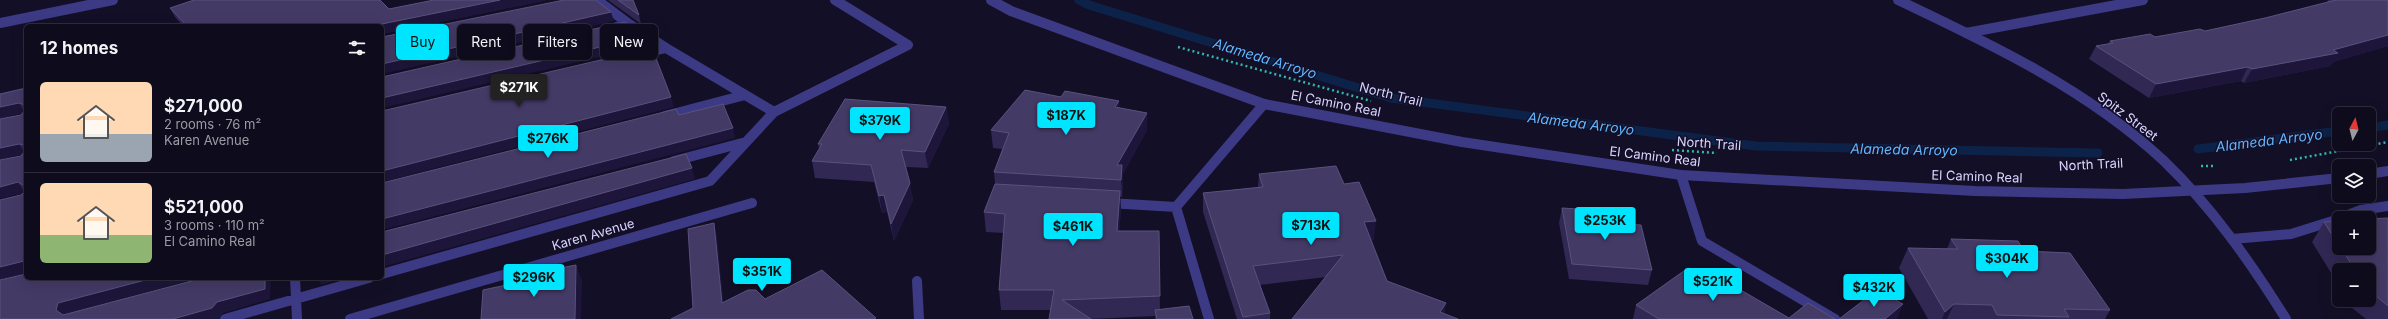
<!DOCTYPE html>
<meta charset="utf-8">
<style>
:root{--surface:#0e0b1c;--page:#171425;--text:#f1f3f6;--muted:#9b9ba3;--line:#2e2b3b;--accent:#00e5ff}
body{margin:0;font-family:Inter,sans-serif;background:var(--page);color:var(--text);height:100vh;display:flex;flex-direction:column;font-size:15px;white-space:nowrap}
*{box-sizing:border-box;margin:0}
p{font-size:13px;color:var(--muted)}
.icon{flex:none;width:22px;height:22px;fill:none;stroke:currentColor;stroke-width:2;stroke-linecap:round;stroke-linejoin:round}
.map{position:relative;flex:1;overflow:hidden}
.side{position:absolute;left:24px;top:24px;width:360px;height:256px;display:flex;flex-direction:column;background:var(--surface);border-radius:6px;box-shadow:0 4px 16px #0002,0 0 0 1px var(--line)}
.side>*{flex:none}
.top-card{position:absolute;left:396px;top:24px;width:380px;height:36px;display:flex;gap:8px}
.needle{width:26px;rotate:7deg}
.fabs{position:absolute;left:2332px;top:107px;display:grid;gap:8px}
.fabs a{display:grid;place-items:center;width:44px;height:44px;border-radius:6px;background:var(--surface);box-shadow:0 4px 16px #0002,0 0 0 1px var(--line);font-size:20px}
.price{position:absolute;translate:-50% -34px;padding:0 9px;border-radius:4px;background:var(--accent);color:#111;font-size:13px;line-height:26px;filter:drop-shadow(0 1px 2px #0008)}
.price::after{content:'';position:absolute;left:50%;top:24px;width:12px;height:9px;margin-left:-6px;background:inherit;clip-path:polygon(0 0,100% 0,50% 100%)}
.price.active{background:#222;color:#fff}
ul{padding:0;list-style:none}
li{display:flex;align-items:center;gap:12px;height:100px;padding:0 16px}
li+li{border-top:1px solid var(--line)}
li span{display:grid;place-items:center;flex:none;width:112px;height:80px;border-radius:6px;color:#555}
li>.icon{margin-inline-start:auto}
span .icon{width:48px;height:48px;fill:#fffc;stroke-width:1}
li b{font-size:17px}
h2{display:flex;justify-content:space-between;align-items:center;height:48px;padding:0 16px;font-size:17px}
.pill{padding:0 14px;border-radius:6px;background:var(--surface);box-shadow:0 4px 16px #0002,0 0 0 1px var(--line);font-size:14px;line-height:36px}
.pill.active{background:var(--accent);color:#111}
.map>svg:first-child{display:block}
.lines{fill:none;stroke-linecap:round;stroke-linejoin:round}
.stream{stroke:#0c2248;stroke-width:9}
.path{stroke:#2fb8b0;stroke-width:2.5;stroke-dasharray:2 3;stroke-linecap:butt}
.service{stroke:#3d3a85;stroke-width:10}
.minor{stroke:#3d3a85;stroke-width:10}
.tertiary{stroke:#3d3a85;stroke-width:10}
.wall{fill:#312854}
.shaded-wall{fill:#1d163a}
.building{fill:#433a66;stroke:#5a527e}
.labels{text-anchor:middle;dominant-baseline:central;stroke-width:3;stroke-linejoin:round;paint-order:stroke}
.street-label{font-size:13px;fill:#d9d4ff;stroke:#130f26}
.water-label{font-size:14px;font-style:italic;fill:#62b6ff;stroke:#130f26}
</style>
<div class="map">
<svg width="2388" height="319" viewBox="0 0 2388 319">
<rect width="100%" height="100%" fill="#130f26"/>
<g class="lines">
<path class="stream" d="M1079 0 1089 5 1391 98 1756 146 2098 153
M2369 128 2388 125
M2198 149 2339 131"/>
<path class="path" d="M1178 47 1371 101
M1672 150 1717 153
M2290 160 2388 142
M2201 166H2216"/>
<path class="service" d="M597 0 629 24
M616 27 629 24 666 48
M774 112 908 45 835 0
M665 116 745 95
M674 161 746 142
M2340 218 2361 210 2388 206
M2232 239 2291 234 2339 219
M382 274 710 181 774 112 666 48 641 54
M295 278 297 319
M225 319 369 278"/>
<path class="minor" d="M0 23 113 0
M1966 33 2143 0
M1681 175 1702 241 1835 319
M1109 203 1176 207
M917 281 919 319
M350 319 752 203
M1209 319 1176 207 1264 104"/>
<path class="tertiary" d="M991 0 1011 11 1264 104 1462 142 1681 175 1975 191 2123 194 2245 188 2339 178
M1898 0C1991 44 2088 90 2164 161 2212 207 2251 263 2286 319
M2369 174 2388 171"/>
</g>
<path class="wall" d="M547 0 382 34V26H183L175 17 170 8 389 9Z
M608 0H633L639 15 641 24Z
M2328 0H2388V46L2333 62 2330 66 2244 83 2241 81 2149 98 2089 59 2096 46 2108 44 2110 41 2205 31 2265 18 2327 2Z
M26 88V273L0 279V200L21 195 23 193 0 198V160L21 156 23 154 0 159 23 113 0 118Z
M946 107 949 124 928 168 906 167 913 200 894 241 887 212 882 213 874 182 815 178 812 161 819 149 818 144Z
M1119 108 1147 113V130L1123 174V182L1122 197H1120L1121 210 1119 231H1159L1160 309 1193 319H1155V316L1091 319 1051 310H1001L999 290 1004 233 986 232 984 212 995 184 994 172 1002 149 993 148 991 130Z
M1259 174 1344 184 1374 240H1371L1387 281 1446 303 1444 314 1326 277 1260 285 1270 313V319H1237L1203 212V193L1258 187Z
M1562 208 1611 223 1652 270 1648 285 1569 279 1559 223Z
M2388 218V319H2366L2352 308 2348 300H2369V270H2339V286L2312 242 2324 222 2339 221V248H2369Z
M1951 239 2024 251 2110 310 2105 319H1928L1899 268 1908 248 1947 249Z
M1732 294 1789 318 1835 319H1633L1636 305Z"/>
<path class="shaded-wall" d="M500 0H547L382 34V26H376L377 25Z
M611 12 614 21 382 74V64Z
M2388 35V46L2333 62 2330 66 2244 83 2252 69 2333 50Z
M647 36 650 45 382 108V98Z
M2248 67 2241 81 2149 98 2156 84Z
M671 97 674 107 382 182V171Z
M1119 101 1120 118 1115 107Z
M19 103 25 113 0 118V107Z
M946 107 949 124 928 168 925 152Z
M1147 113V130L1123 174V182L1122 197 1121 180 1117 165Z
M733 128 735 138 382 230V219Z
M19 144 25 154 0 159V148Z
M692 168 695 179 382 267V255Z
M18 182 25 193 0 198V187Z
M910 183 913 200 894 241 891 224Z
M1120 191 1121 210 1118 251 1117 231Z
M884 195 887 212 882 213 879 196Z
M1376 221 1374 240 1362 242 1364 222Z
M714 223 717 236 725 316 722 303Z
M24 261 26 265V273L0 279V267Z
M576 265 582 280 581 319H575Z
M153 278H199L65 314 63 319 56 310 58 303Z
M265 278H271L270 299 223 313 219 319H173L217 302Z
M318 278H345L321 285Z
M1446 303 1443 319 1440 312Z
M1903 304 1897 319H1885Z
M1954 304 1947 319H1942L1945 312Z"/>
<path class="building" d="M194 0H380L389 9 434 0H500L377 25 376 26H187L170 8Z
M564 0H596L611 12 382 64V37Z
M618 0H633L639 15Z
M2336 0H2388V35L2333 50 2338 53 2252 69 2248 67 2156 84 2096 46 2113 43 2110 41 2150 34 2155 37 2200 29 2205 31 2265 18Z
M625 22 647 36 382 98V77Z
M652 48 671 97 382 171V111Z
M26 88V108L25 105 19 103 0 107V94Z
M1025 90 1061 97 1065 91 1119 101 1115 107 1147 113 1117 165H1122L1121 180 994 172 1009 133 991 130Z
M845 99 946 107 925 152 901 150 910 183 891 224 884 195 879 196 871 165 812 161 822 144H818Z
M723 104 733 128 382 219V183L676 109 679 115Z
M26 109V149L24 145 19 144 0 148V119L21 115Z
M26 149V262L24 261 0 267V200L21 195 25 191 26 187 18 182 0 187V160L21 156Z
M686 154 692 168 382 255V232Z
M1336 166 1344 184 1359 182 1376 221 1364 222 1387 281 1446 303 1440 312 1458 319H1292L1343 255 1253 266 1270 313 1243 317 1203 193 1263 187 1259 174Z
M995 184 1120 191 1117 231H1159L1160 296 1062 300 1091 319H1049L1054 290H999L1005 214 984 212Z
M1562 208 1608 211 1611 223 1641 225 1652 270 1572 264Z
M2388 218V306L2369 290V270H2355L2341 248H2369V219Z
M2339 221V246L2324 222Z
M714 223 722 303 748 290H756L765 299 822 270 876 318 874 319H671L693 308 688 229Z
M1951 239 2018 241 2024 251 2070 253 2110 310 2064 309 2069 317 1997 315 1992 305 1954 304 1945 312 1908 248 1958 249Z
M576 265 575 319H481L483 290 549 276 550 270Z
M1688 268 1732 294 1739 289 1789 318 1808 303 1835 319H1659L1636 305Z
M26 274V278H153L58 303 56 310 63 315 203 278H265V289L217 302 212 308 173 319H0V280Z
M1877 290 1903 304 1885 319H1839Z
M1189 306 1193 319H1157L1155 310Z"/>
<g class="labels">
<g class="street-label">
<text transform="translate(1391 94) rotate(14)">North Trail</text>
<text transform="translate(1336 103) rotate(11)">El Camino Real</text>
<text transform="translate(2128 116) rotate(37)">Spitz Street</text>
<text transform="translate(1709 143) rotate(4)">North Trail</text>
<text transform="translate(1655 156) rotate(7)">El Camino Real</text>
<text transform="translate(2091 164) rotate(-3)">North Trail</text>
<text transform="translate(1977 176) rotate(2)">El Camino Real</text>
<text transform="translate(593 234) rotate(-16)">Karen Avenue</text>
</g>
<g class="water-label">
<text transform="translate(1265 58) rotate(17)">Alameda Arroyo</text>
<text transform="translate(1581 123) rotate(7)">Alameda Arroyo</text>
<text transform="translate(2269 140) rotate(-7)">Alameda Arroyo</text>
<text transform="translate(1904 149) rotate(1)">Alameda Arroyo</text>
</g>
</g>
</svg>
<div class="fabs">
<a><svg class="needle" viewBox="-14 -14 28 28"><path d="M0-13l5 13h-10z" fill="#e53935"/><path d="M0 13l5-13h-10z" fill="#9b9ba3"/></svg></a>
<a><svg class="icon" aria-label="layers" viewBox="0 0 24 24"><path d="M12 4l9 5-9 5-9-5zM3 14l9 5 9-5"/></svg></a>
<a>+</a>
<a>−</a>
</div>
<b class="price active" style="left:519px;top:108px">$271K</b>
<b class="price" style="left:1066px;top:136px">$187K</b>
<b class="price" style="left:880px;top:141px">$379K</b>
<b class="price" style="left:548px;top:159px">$276K</b>
<b class="price" style="left:1605px;top:241px">$253K</b>
<b class="price" style="left:1311px;top:246px">$713K</b>
<b class="price" style="left:1073px;top:247px">$461K</b>
<b class="price" style="left:2007px;top:279px">$304K</b>
<b class="price" style="left:762px;top:292px">$351K</b>
<b class="price" style="left:534px;top:298px">$296K</b>
<b class="price" style="left:1713px;top:302px">$521K</b>
<b class="price" style="left:1874px;top:308px">$432K</b>
<div class="top-card">
<a class="pill active">Buy</a>
<a class="pill">Rent</a>
<a class="pill">Filters</a>
<a class="pill">New</a>
</div>
<section class="side">
<h2>12 homes<svg class="icon" aria-label="filters" viewBox="0 0 24 24"><path d="M4 7h16M4 17h16"/><circle cx="9" cy="7" r="2"/><circle cx="15" cy="17" r="2"/></svg></h2>
<ul>
<li><span style="background:linear-gradient(#ffd9b3 65%,#9aa5b1 0)"><svg class="icon" aria-label="home" viewBox="0 0 24 24"><path d="M3 11l9-7 9 7M6 9v11h12V9"/></svg></span><div><b>$271,000</b><p>2 rooms · 76 m²</p><p>Karen Avenue</p></div></li>
<li><span style="background:linear-gradient(#ffd9b3 65%,#8fb573 0)"><svg class="icon" aria-label="home" viewBox="0 0 24 24"><path d="M3 11l9-7 9 7M6 9v11h12V9"/></svg></span><div><b>$521,000</b><p>3 rooms · 110 m²</p><p>El Camino Real</p></div></li>
</ul>
</section>
</div>
